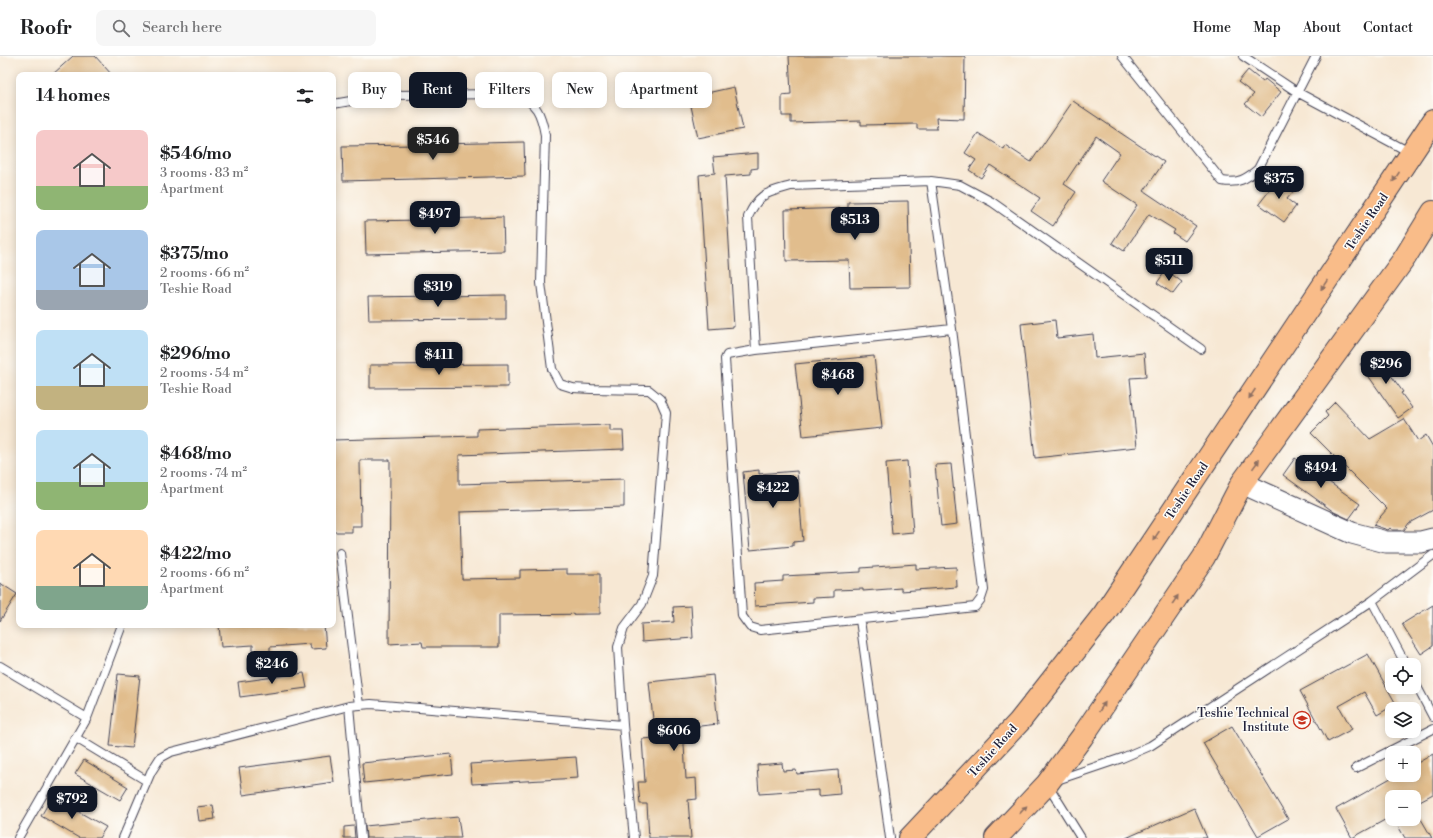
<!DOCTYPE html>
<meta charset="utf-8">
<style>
:root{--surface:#fff;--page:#f6f6f6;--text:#202124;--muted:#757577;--line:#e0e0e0;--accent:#111827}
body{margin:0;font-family:"Libre Bodoni",serif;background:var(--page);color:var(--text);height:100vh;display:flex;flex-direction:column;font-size:15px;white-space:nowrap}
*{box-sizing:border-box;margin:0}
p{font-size:13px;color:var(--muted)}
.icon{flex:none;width:22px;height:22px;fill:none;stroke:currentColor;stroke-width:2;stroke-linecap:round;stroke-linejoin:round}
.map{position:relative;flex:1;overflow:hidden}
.sheet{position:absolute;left:16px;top:16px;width:320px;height:556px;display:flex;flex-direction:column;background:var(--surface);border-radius:8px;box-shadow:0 2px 10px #0003}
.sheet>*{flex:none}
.top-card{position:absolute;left:348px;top:16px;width:380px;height:36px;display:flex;gap:8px}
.controls{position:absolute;left:1385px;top:602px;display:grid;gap:8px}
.controls a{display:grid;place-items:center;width:36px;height:36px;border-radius:8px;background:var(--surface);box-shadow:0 2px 10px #0003;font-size:20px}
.price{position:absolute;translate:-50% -34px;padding:0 9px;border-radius:8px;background:var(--accent);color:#fff;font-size:13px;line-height:26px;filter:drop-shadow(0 1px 2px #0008)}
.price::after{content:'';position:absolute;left:50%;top:24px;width:12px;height:9px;margin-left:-6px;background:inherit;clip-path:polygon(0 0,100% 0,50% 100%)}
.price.current{background:#222;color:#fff}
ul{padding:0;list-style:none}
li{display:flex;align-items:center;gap:12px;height:100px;padding:0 20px}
li span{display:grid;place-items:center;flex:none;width:112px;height:80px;border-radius:8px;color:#555}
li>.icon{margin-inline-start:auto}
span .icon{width:48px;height:48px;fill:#fffc;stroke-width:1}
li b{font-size:17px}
h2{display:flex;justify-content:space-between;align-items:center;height:48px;padding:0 20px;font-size:17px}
.pill{padding:0 14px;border-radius:8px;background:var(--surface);box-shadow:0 2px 10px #0003;font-size:14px;line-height:36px}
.pill.current{background:var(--accent);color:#fff}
header{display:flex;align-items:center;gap:24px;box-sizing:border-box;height:56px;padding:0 20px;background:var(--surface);border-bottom:1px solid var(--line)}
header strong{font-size:19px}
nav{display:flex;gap:22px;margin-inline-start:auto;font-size:14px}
.search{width:280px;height:36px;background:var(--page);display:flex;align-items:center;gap:10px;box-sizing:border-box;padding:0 14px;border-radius:8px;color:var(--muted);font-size:15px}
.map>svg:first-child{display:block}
.building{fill:#e1bd8d}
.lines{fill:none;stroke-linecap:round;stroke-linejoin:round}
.service-casing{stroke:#424052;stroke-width:10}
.tertiary-casing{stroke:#424052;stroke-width:23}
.primary-casing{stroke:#424052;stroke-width:24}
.service{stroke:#fff;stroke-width:8}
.tertiary{stroke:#fff;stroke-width:21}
.primary{stroke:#f9bc89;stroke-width:22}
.oneway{fill:#8e6f62}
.labels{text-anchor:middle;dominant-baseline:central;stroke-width:3;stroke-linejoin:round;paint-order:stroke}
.street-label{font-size:12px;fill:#22223b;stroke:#fdfcf7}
.poi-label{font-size:12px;fill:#22223b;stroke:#fdfcf7;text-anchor:end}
</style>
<header>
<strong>Roofr</strong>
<div class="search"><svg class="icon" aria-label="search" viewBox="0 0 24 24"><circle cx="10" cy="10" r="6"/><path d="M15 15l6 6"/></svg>Search here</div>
<nav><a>Home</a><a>Map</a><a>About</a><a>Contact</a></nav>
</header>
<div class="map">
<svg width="1433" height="782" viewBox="0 0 1433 782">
<rect width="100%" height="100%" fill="#fdfcf7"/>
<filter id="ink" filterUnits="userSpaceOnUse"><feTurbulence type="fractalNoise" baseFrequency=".025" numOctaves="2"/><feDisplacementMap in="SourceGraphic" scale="8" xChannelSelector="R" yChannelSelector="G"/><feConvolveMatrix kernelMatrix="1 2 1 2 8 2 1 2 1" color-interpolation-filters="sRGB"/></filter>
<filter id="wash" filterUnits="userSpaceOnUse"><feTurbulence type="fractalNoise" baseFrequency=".012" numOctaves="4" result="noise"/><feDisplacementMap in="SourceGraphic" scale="16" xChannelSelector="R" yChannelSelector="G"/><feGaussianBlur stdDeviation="0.9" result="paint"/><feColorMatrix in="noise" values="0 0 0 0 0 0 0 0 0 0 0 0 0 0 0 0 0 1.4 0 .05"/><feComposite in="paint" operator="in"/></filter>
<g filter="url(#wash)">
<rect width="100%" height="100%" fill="#f7e8d4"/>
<g id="blocks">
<path class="building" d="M73 0H95L112 19H52Z
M789 0H965L964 63 936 62 937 73H917V68L861 69V65L791 67V60H782V39L791 38Z
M1248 14 1263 26 1265 23 1281 36 1261 61 1245 48 1254 38 1238 26Z
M734 31 743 73 698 82 689 41Z
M1073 45 1164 106 1144 135 1196 170 1185 185 1173 177 1175 174 1149 158 1124 195 1112 187 1137 149 1101 125 1120 97 1096 80 1064 128 1076 136 1053 170 1031 155 1040 142 990 109 981 122 969 114 976 104 965 97 978 77 1003 93 1005 89 1031 106Z
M438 84 439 88 524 86 525 120 343 125 342 90 422 89V85Z
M758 97V112L751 113V118L725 120 734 271 709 273 699 119 715 117 713 101Z
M1280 121 1295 133 1287 143 1296 150 1284 166 1259 148Z
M908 145 910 231 850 232 849 204 786 205 785 154 848 152V146Z
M422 151H436V156H445V163L503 161 504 195 366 198 365 165 423 164Z
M1166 214 1182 226 1173 238 1157 227Z
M506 239V263L369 264 368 241Z
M1055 264 1057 282 1093 278 1095 302 1144 297 1146 321 1130 322 1137 391 1035 402 1021 268Z
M1375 297 1403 336 1401 337 1412 352 1398 362 1360 308Z
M874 300 882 372 803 380 795 308Z
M508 308V331L370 332V309Z
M1335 346 1370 383 1404 363 1418 385 1426 379 1433 391V454L1409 467 1404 474H1392L1390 472 1388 474 1373 469 1387 453 1311 377 1328 360 1325 356Z
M610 369V375H623L624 393 459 399V428L624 423V451L460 456 462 523 520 522V514L567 513V518H600V558L499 559V591H423L422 586 389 588 390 404H360L361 470H352V476H333V384L477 380V373Z
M1295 402 1360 448 1349 463 1334 456 1283 419Z
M907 405 913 476 892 478 886 407Z
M951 408 957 468 941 470 935 409Z
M759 414V418L797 415 803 485 793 486V490L750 494 743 416Z
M916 508V513L956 511 957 531 901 535V532L863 535V533L834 534V541L813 542V546L755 550 754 527 783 525V520L861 516V512Z
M0 527 17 538 0 565Z
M1433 549V590L1421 598 1402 568Z
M691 550 693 582 642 586 641 568 674 566 673 551Z
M219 569H324L326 592 311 593 310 588 270 591V596H253V589L221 591Z
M1368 598 1396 648 1377 659 1364 636 1339 650 1352 673 1328 686 1300 635Z
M304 617 307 632 240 641 238 626Z
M118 618 140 620 132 692 110 690Z
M713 619 718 668 683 672 686 723 696 722 697 743 688 744 691 782H649L647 748H640L638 726H645L642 683 655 682 649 626Z
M1232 670 1288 763 1258 780 1203 687Z
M451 698 453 718 364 727 362 707Z
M1433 698V738L1414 748V741H1392V760L1352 782 1336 753 1396 719H1414V709Z
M330 700 334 726 243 739 239 712Z
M576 701 578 722 472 728 470 708Z
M84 704 128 731 120 744 75 718Z
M782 707 783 715 796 714 797 718 838 714 840 738 819 740V734L759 738 757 709Z
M52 741 106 771 99 782H79L41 760Z
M213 749 215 763 199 765 197 751Z
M1414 751 1432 782H1405L1394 763H1414Z
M1194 752 1207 782H1126Z
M458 761 461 782H366L365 770Z
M354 770 355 782H344V771Z"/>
</g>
</g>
<g filter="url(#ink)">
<use href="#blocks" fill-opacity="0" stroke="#424052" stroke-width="1"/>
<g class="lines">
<g class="service-casing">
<path id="service" d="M1122 0 1222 125C1238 128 1246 123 1258 113L1316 0
M1243 0 1297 36 1411 97
M333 48 386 39 516 38C537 47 541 57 545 79L541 227 552 313 560 328 573 332 591 333 649 334 660 343 666 357 653 520 642 548 624 572 618 591 623 669 634 782
M931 125 952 273 984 534 981 543 975 551 760 574 750 571 742 560 725 303 727 299 756 294 952 273
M756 294 748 161C759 137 766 137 791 130L931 125 960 129 992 146 1201 293
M340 497 359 649
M1372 545 1406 609
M860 564 890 782
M0 610 87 662
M1414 625 1433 661
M349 650 361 782
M76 682 147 725
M1356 712 1433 673
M1057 724 1122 702 1150 690 1372 545 1433 499
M1048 729 1081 782
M18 782 87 662 122 569
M123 782 151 716 160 702 171 696 349 650 371 648 623 669"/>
</g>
<g class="tertiary-casing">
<path id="tertiary" d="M1242 427 1352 477 1386 486H1421L1433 483"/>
</g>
<g class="primary-casing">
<path id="primary" d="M910 782 1019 666 1104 558 1433 65
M996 782 1047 728 1082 681 1204 501 1242 427 1404 203 1433 156"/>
</g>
<use href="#service" class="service"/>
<use href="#tertiary" class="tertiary"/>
<use href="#primary" class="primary"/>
</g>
<defs><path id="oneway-solid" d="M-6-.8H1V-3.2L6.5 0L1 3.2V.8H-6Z"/></defs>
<g class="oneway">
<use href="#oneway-solid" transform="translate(1396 121) rotate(124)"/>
<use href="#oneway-solid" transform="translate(1324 229) rotate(124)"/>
<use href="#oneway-solid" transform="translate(1252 338) rotate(124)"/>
<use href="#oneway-solid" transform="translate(1256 408) rotate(-54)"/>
<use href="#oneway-solid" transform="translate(1156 480) rotate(124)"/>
<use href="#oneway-solid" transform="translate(1175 544) rotate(-56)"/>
<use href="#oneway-solid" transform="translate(1102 651) rotate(-56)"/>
<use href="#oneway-solid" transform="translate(1023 754) rotate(-47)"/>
</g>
</g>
<defs>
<g id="school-ring" transform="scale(0.9)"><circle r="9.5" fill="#fdfcf7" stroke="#c8321e" stroke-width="1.5"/><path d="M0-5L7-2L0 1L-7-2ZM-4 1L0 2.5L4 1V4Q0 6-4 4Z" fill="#c8321e"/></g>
</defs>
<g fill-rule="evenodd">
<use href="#school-ring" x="1302" y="664"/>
</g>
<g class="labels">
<g class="street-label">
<text transform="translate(1367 166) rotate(-56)">Teshie Road</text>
<text transform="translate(1187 435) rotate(-56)">Teshie Road</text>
<text transform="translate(993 695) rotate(-48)">Teshie Road</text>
</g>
<g class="poi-label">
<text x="1289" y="657">Teshie Technical<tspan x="1289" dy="14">Institute</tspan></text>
</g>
</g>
</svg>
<div class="controls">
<a><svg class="icon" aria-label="locate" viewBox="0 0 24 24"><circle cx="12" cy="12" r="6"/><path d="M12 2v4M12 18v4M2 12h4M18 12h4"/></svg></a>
<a><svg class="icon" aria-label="layers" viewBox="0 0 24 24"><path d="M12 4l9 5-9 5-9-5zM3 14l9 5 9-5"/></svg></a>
<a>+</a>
<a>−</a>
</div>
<b class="price current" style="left:433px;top:105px">$546</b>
<b class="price" style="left:1279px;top:144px">$375</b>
<b class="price" style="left:435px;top:179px">$497</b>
<b class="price" style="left:855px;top:185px">$513</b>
<b class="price" style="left:1169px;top:226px">$511</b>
<b class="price" style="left:438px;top:252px">$319</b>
<b class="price" style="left:439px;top:320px">$411</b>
<b class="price" style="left:1386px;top:329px">$296</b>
<b class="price" style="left:838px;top:340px">$468</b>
<b class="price" style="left:1321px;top:433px">$494</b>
<b class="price" style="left:773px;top:453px">$422</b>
<b class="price" style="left:272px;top:629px">$246</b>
<b class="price" style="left:674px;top:696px">$606</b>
<b class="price" style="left:72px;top:764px">$792</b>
<div class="top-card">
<a class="pill">Buy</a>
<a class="pill current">Rent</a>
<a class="pill">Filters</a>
<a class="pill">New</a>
<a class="pill">Apartment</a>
</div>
<section class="sheet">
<h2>14 homes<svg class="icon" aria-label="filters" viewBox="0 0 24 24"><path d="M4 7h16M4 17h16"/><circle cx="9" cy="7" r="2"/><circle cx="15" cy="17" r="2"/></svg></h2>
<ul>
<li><span style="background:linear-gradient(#f6c9c9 70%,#8fb573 0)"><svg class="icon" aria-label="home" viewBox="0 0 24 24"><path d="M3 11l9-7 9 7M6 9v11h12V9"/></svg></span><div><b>$546/mo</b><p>3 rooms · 83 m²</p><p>Apartment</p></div></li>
<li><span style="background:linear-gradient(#a9c7e8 75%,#9aa5b1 0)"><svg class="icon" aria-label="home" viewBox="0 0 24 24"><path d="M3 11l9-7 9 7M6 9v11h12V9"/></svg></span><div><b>$375/mo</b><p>2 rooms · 66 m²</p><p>Teshie Road</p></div></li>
<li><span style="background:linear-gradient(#bfe0f5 70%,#c2b280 0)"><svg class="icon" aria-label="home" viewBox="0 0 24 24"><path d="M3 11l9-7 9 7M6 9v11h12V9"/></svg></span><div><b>$296/mo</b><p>2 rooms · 54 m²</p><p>Teshie Road</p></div></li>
<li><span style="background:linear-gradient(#bfe0f5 65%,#8fb573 0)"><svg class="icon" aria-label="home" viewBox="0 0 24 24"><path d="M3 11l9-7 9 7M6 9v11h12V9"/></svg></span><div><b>$468/mo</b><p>2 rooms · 74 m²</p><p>Apartment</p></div></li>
<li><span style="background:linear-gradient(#ffd9b3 70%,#7fa58c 0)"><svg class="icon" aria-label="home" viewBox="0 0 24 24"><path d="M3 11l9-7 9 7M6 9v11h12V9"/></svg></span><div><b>$422/mo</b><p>2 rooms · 66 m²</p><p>Apartment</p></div></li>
</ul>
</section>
</div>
